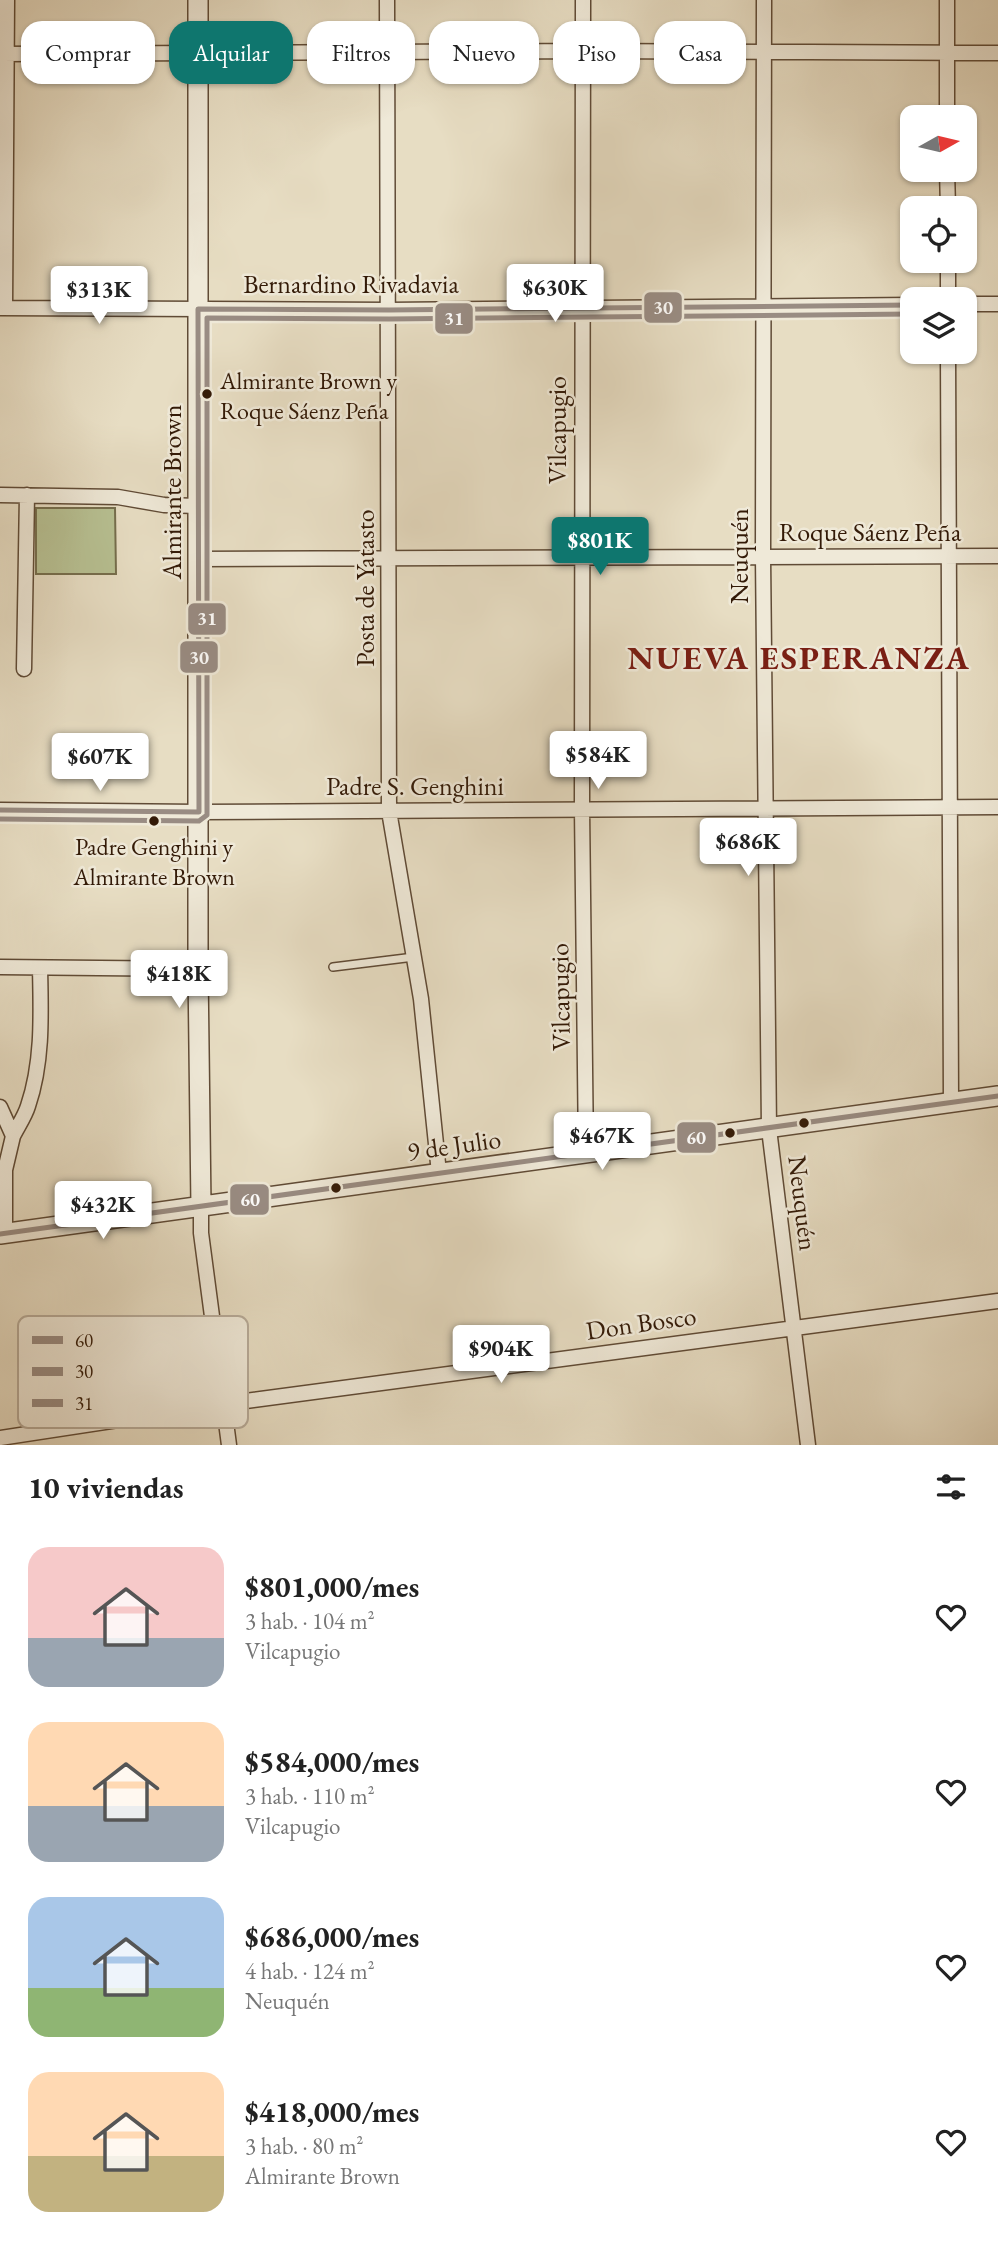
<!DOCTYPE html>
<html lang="es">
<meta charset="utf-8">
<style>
:root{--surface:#fff;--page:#f6f6f6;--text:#222;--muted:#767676;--accent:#0f766e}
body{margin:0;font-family:"EB Garamond",serif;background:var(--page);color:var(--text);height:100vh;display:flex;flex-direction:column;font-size:26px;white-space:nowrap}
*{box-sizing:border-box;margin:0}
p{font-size:23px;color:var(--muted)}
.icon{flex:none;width:38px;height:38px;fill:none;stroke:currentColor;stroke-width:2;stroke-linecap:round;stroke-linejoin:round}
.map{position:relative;height:1445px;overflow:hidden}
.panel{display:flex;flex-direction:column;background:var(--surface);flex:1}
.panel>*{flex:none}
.top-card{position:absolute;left:21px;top:21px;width:957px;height:63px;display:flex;gap:14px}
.needle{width:46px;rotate:82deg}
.fabs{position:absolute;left:900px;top:105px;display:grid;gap:14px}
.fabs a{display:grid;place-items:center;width:77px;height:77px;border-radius:14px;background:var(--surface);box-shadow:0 2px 5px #0004;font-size:35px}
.price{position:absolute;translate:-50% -60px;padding:0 16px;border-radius:7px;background:#fff;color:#222;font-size:23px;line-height:46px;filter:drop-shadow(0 2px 4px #0008)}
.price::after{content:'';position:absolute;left:50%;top:42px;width:21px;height:16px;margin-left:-10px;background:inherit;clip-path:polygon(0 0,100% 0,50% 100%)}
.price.current{background:var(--accent);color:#fff}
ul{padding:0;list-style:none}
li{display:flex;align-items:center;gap:21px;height:175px;padding:0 28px}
li span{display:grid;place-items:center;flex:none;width:196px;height:140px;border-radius:21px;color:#555}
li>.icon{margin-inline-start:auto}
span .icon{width:84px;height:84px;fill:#fffc;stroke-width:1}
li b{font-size:30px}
h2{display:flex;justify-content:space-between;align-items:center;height:84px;padding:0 28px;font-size:30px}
.chip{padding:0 24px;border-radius:21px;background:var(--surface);box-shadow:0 2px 5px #0004;font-size:24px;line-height:63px}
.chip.current{background:var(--accent);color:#fff}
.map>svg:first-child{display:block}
.green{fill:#b7c092;stroke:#756d4c;stroke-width:2}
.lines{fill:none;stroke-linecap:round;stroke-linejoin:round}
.service-casing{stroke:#604b36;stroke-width:10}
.minor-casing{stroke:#604b36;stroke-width:17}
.tertiary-casing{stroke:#604b36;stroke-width:22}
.service{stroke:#efe9d8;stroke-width:7}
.minor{stroke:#efe9d8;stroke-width:14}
.tertiary{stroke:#efe9d8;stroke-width:19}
.bus-1-casing{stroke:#efe9d8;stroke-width:10}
.bus-2-casing{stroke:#efe9d8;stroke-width:10}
.bus-3-casing{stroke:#efe9d8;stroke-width:10}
.bus-1{stroke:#998c83;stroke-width:5}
.bus-2{stroke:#998c83;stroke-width:5}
.bus-3{stroke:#998c83;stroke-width:5}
.bus-dot{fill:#331a07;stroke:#efe9d8;stroke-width:2.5}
.labels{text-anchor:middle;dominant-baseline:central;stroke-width:5;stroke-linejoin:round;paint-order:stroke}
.bus-label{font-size:24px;fill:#331a07;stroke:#efe9d8;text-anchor:start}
.street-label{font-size:26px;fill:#331a07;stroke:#efe9d8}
.district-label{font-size:33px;font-weight:bold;letter-spacing:2px;fill:#7a1f14;stroke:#efe9d8}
.key{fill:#efe9d8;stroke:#b7ab99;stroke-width:2}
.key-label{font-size:19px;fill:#331a07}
.line-badge{stroke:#efe9d8;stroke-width:2.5}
.badge-label{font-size:19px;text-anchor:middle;font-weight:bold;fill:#fff}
</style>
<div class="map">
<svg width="998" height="1445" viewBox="0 0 998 1445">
<rect width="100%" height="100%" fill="#e7ddc3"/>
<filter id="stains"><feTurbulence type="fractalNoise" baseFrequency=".00286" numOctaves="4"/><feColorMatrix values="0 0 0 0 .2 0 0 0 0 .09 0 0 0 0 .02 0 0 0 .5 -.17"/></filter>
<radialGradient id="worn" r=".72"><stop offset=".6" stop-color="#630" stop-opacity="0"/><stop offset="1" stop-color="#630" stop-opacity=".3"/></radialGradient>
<path class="green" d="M36 508H115L116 574H36Z"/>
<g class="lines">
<g class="service-casing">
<path id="service" d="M333 967 414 957"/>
</g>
<g class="minor-casing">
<path id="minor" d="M387 0 389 811 421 999 439 1173
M583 0 582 809 586 1154
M764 0 763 557 769 1129 808 1445
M947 0V117
M0 54 582 51 998 53
M947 170 948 208
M948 261V299
M964 304H998
M0 308 389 310 912 305
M5 308 7 0
M948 352 951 1103
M0 495 118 497 164 505 198 506
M197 559 998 556
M24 669 27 495
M0 810 199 812 998 807
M0 967 198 969
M0 1107 13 1136 5 1170V1233
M13 1136C18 1126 25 1116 28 1106 43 1062 41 1014 40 968
M201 1207V1233L229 1445
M0 1438 223 1404 998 1301"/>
</g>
<g class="tertiary-casing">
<path id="tertiary" d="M198 0V969L201 1207
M0 1234 998 1096"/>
</g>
<use href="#service" class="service"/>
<use href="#minor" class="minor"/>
<use href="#tertiary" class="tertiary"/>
<g class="bus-1-casing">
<path id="bus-1" d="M0 1234 998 1096"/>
</g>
<g class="bus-2-casing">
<path id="bus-2" d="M0 810 199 812 198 309 389 310 912 305"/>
</g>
<g class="bus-3-casing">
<path id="bus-3" d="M0 819 199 821 207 815V318L389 319 912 314"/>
</g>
<use href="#bus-1" class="bus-1"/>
<use href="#bus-2" class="bus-2"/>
<use href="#bus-3" class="bus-3"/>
</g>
<g class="bus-dot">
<circle cx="207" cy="394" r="6"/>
<circle cx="154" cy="821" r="6"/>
<circle cx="804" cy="1123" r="6"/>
<circle cx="730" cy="1133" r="6"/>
<circle cx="336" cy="1188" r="6"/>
</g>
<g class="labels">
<g class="bus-label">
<text x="220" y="380">Almirante Brown y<tspan x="220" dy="30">Roque Sáenz Peña</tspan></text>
<text x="154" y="846" text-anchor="middle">Padre Genghini y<tspan x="154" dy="30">Almirante Brown</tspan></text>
</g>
<g class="street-label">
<text x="351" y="284">Bernardino Rivadavia</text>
<text transform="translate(557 430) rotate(-90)">Vilcapugio</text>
<text transform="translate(172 492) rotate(-90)">Almirante Brown</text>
<text x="870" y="532">Roque Sáenz Peña</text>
<text transform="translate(739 556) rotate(-90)">Neuquén</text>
<text transform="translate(365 588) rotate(-90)">Posta de Yatasto</text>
<text x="415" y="786">Padre S. Genghini</text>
<text transform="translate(560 997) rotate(-91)">Vilcapugio</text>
<text transform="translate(454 1145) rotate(-8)">9 de Julio</text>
<text transform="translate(803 1203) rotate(83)">Neuquén</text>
<text transform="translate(641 1323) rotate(-8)">Don Bosco</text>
</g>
<g class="district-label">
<text x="799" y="657">NUEVA ESPERANZA</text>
</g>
</g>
<rect x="18" y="1316" width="230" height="112" rx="10" class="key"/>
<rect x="32" y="1336" width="31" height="8" fill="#998c83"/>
<rect x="32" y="1367" width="31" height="9" fill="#998c83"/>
<rect x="32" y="1399" width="31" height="8" fill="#998c83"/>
<g class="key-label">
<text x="75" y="1347">60</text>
<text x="75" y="1378">30</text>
<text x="75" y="1410">31</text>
</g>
<g class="line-badge">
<rect x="643" y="291" width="40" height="33" rx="7" fill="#998c83"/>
<rect x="434" y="302" width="40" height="33" rx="7" fill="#998c83"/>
<rect x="187" y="602" width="40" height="34" rx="7" fill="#998c83"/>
<rect x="179" y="640" width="40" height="34" rx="7" fill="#998c83"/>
<rect x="676" y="1121" width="41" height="33" rx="7" fill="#998c83"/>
<rect x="229" y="1183" width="41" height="33" rx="7" fill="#998c83"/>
</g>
<g class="badge-label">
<text x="663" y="314">30</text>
<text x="454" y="325">31</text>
<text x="207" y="625">31</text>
<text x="199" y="664">30</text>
<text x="696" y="1144">60</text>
<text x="250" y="1206">60</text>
</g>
<rect width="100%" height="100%" filter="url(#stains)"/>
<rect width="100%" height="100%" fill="url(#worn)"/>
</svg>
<div class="fabs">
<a><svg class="needle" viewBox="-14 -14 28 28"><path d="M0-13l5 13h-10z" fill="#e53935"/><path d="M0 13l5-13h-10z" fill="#767676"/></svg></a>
<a><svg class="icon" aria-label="locate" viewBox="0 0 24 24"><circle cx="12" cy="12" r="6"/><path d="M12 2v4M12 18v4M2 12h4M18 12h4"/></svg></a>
<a><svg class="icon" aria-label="layers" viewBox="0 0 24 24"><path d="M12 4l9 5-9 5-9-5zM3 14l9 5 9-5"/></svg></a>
</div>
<b class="price" style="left:555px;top:324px">$630K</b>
<b class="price" style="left:99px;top:326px">$313K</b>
<b class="price current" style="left:600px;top:577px">$801K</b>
<b class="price" style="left:598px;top:791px">$584K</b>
<b class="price" style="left:100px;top:793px">$607K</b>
<b class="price" style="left:748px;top:878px">$686K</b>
<b class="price" style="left:179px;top:1010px">$418K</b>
<b class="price" style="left:602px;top:1172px">$467K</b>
<b class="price" style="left:103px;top:1241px">$432K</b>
<b class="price" style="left:501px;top:1385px">$904K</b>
<div class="top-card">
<a class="chip">Comprar</a>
<a class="chip current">Alquilar</a>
<a class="chip">Filtros</a>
<a class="chip">Nuevo</a>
<a class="chip">Piso</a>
<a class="chip">Casa</a>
</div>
</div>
<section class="panel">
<h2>10 viviendas<svg class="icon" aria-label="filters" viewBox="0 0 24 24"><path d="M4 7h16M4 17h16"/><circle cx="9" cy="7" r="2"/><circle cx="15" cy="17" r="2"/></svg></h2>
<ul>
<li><span style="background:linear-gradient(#f6c9c9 65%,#9aa5b1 0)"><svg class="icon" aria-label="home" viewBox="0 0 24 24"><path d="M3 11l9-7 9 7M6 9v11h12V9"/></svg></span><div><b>$801,000/mes</b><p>3 hab. · 104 m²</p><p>Vilcapugio</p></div><svg class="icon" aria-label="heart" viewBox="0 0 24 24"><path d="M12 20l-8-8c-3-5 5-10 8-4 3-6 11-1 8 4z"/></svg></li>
<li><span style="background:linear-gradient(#ffd9b3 60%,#9aa5b1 0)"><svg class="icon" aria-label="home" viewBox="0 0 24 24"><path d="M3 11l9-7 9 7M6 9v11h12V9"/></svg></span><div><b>$584,000/mes</b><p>3 hab. · 110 m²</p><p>Vilcapugio</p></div><svg class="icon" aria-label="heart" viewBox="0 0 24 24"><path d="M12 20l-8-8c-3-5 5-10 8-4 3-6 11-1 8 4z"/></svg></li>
<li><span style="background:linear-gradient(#a9c7e8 65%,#8fb573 0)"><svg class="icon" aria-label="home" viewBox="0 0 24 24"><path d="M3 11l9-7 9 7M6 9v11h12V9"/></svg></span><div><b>$686,000/mes</b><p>4 hab. · 124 m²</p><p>Neuquén</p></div><svg class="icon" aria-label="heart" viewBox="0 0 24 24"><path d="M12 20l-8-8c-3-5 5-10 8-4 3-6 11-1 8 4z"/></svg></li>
<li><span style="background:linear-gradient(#ffd9b3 60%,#c2b280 0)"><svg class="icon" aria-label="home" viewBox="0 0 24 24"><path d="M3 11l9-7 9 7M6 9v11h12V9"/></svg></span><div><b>$418,000/mes</b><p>3 hab. · 80 m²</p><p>Almirante Brown</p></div><svg class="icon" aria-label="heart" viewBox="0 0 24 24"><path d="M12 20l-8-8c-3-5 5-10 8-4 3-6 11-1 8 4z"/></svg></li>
</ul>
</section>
